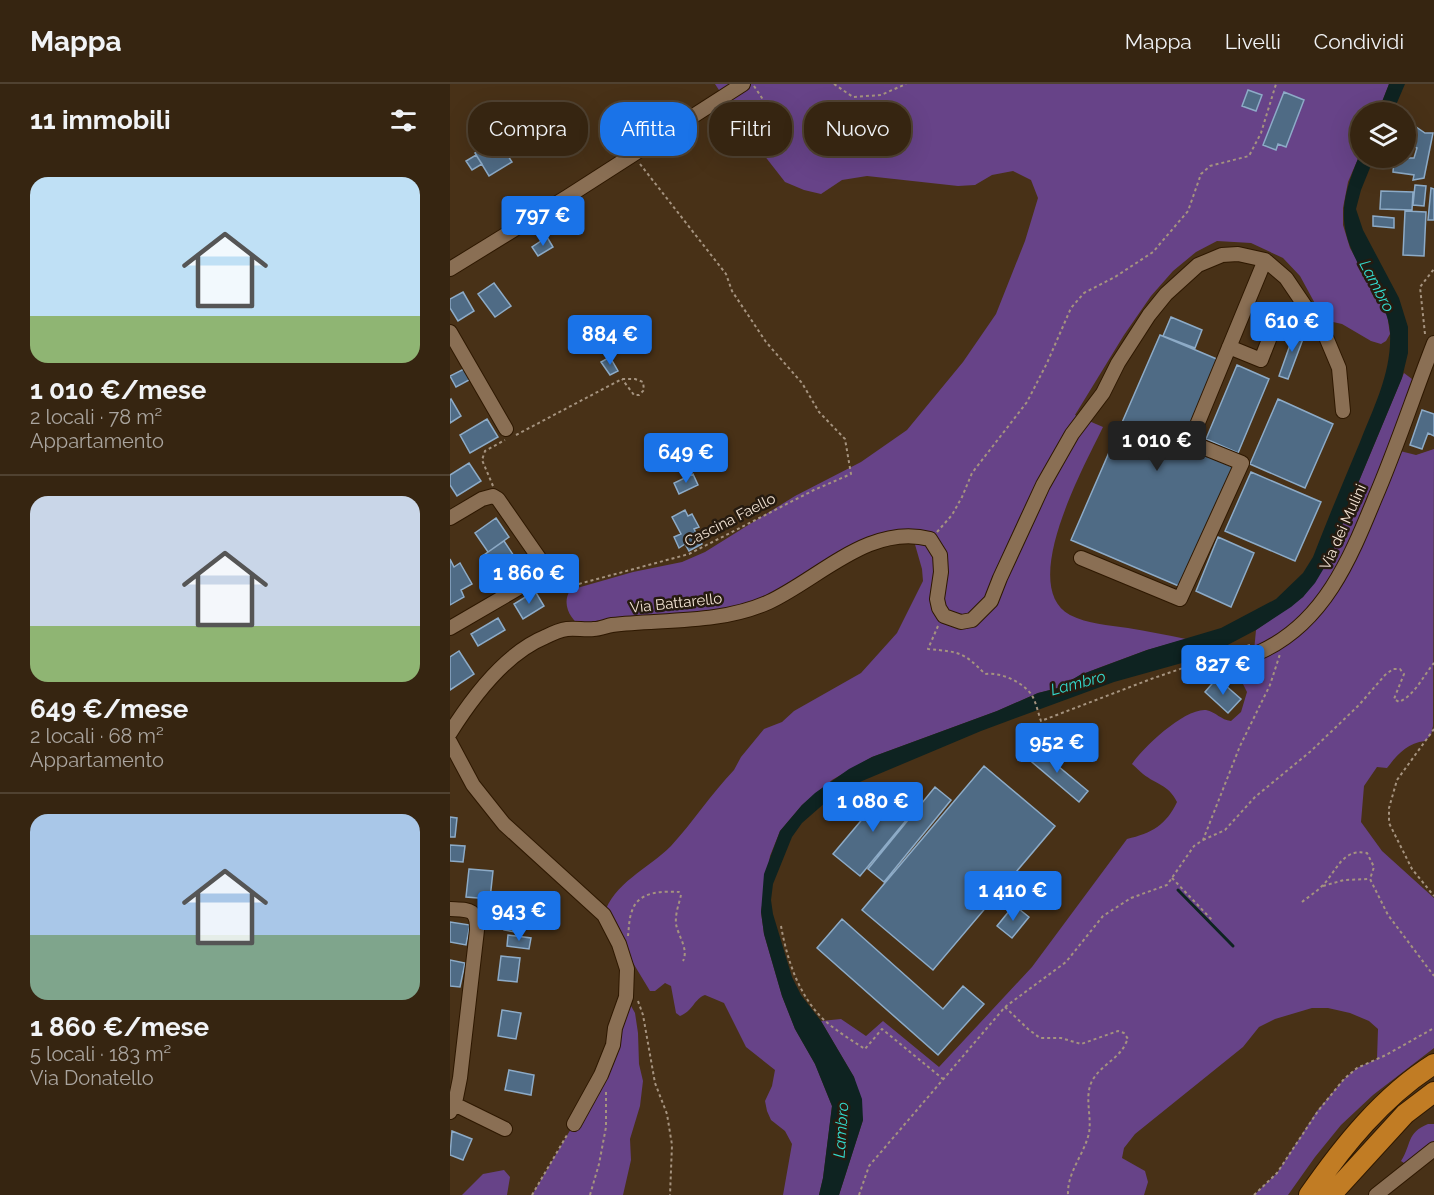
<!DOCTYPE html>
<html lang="it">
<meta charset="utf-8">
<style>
:root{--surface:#362511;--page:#3d2d1a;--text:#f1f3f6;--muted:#aaa59f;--line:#504231;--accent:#1a73e8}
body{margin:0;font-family:Raleway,sans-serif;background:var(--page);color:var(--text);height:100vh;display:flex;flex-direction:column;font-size:22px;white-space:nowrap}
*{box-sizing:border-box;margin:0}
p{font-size:20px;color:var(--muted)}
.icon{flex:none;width:33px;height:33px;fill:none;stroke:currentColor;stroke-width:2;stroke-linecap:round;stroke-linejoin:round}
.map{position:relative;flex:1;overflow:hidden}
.side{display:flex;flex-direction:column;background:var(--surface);width:450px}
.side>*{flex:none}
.hud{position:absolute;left:18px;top:18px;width:570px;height:54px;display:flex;gap:12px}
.fabs{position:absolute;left:900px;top:18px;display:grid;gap:12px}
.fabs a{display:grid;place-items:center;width:66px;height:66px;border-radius:50%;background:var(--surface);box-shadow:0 6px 24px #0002,0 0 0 2px var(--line);font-size:30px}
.price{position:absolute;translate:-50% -51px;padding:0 14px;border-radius:6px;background:var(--accent);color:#fff;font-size:20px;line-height:39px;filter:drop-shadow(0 2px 3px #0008)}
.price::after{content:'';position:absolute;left:50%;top:36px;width:18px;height:14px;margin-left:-9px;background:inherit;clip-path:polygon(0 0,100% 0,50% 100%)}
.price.active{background:#222;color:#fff}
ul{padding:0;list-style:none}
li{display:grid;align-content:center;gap:12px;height:318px;padding:0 30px}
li+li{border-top:2px solid var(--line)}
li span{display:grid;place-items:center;height:186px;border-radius:18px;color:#555}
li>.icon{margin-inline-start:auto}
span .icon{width:108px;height:108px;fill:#fffc;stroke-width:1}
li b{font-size:26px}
h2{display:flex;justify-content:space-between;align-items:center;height:72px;padding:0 30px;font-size:26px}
.tag{padding:0 21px;border-radius:24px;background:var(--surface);box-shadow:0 6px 24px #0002,0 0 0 2px var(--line);font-size:21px;line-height:54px}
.tag.active{background:var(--accent);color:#fff}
header{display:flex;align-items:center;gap:36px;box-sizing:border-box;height:84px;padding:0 30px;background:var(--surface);border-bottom:2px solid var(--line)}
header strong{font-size:28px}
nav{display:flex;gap:33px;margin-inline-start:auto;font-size:21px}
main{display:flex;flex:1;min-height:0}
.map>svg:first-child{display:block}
.green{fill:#674388}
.water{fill:#0e2321}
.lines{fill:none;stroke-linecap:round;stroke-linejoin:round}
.stream{stroke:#0e2321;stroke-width:3}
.building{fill:#4f6b85;stroke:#8dabc7;stroke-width:1.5}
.minor-casing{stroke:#2e1800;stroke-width:16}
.highway-casing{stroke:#2e1800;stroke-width:22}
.path{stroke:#a5937f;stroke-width:2;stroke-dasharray:3 3;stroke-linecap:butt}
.minor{stroke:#8a6f54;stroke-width:14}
.highway{stroke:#c17c24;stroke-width:20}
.labels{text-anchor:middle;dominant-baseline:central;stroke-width:5;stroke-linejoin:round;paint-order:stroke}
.street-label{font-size:15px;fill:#f2e3d4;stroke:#261b10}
.water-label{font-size:16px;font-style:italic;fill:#33dacd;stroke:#261b10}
</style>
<header>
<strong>Mappa</strong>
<nav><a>Mappa</a><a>Livelli</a><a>Condividi</a></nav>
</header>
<main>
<section class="side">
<h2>11 immobili<svg class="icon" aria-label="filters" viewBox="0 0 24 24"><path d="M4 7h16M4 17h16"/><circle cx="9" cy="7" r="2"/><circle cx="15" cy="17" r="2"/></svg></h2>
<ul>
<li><span style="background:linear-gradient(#bfe0f5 75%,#8fb573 0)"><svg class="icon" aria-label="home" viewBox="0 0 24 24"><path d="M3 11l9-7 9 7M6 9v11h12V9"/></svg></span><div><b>1 010 €/mese</b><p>2 locali · 78 m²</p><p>Appartamento</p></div></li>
<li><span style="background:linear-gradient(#c9d6e8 70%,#8fb573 0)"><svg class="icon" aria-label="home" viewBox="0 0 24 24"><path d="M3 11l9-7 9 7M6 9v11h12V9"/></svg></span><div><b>649 €/mese</b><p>2 locali · 68 m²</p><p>Appartamento</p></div></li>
<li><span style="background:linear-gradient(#a9c7e8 65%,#7fa58c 0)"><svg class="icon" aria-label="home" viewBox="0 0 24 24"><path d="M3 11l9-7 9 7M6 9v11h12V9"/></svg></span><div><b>1 860 €/mese</b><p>5 locali · 183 m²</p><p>Via Donatello</p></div></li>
</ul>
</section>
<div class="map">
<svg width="984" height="1111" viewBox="0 0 984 1111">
<rect width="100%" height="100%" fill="#483117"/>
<path class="green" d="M265 0H939L928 28H910V70L898 98 893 124V141L900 164 937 230 940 250 936 257 931 260 921 257 892 240 874 236 850 192 833 174 801 159 767 157 746 168 723 187 701 212 674 251 625 331 653 343C635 381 567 502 620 531 638 540 658 541 678 544 697 547 717 551 736 555L697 566 651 583 630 591 608 604 588 609 547 627 422 673 382 696 352 721 330 747 320 772 311 828 314 850 332 912 345 945 365 980 382 1022 373 1094 369 1111H333L342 1060 335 1047 321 1036 317 1027 315 1017 322 1002 325 986 296 963 274 919 255 911C244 915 243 927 230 932L226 929 221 902 215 899 205 907H200L154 831C163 799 198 785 221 762 243 738 261 710 284 686L291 673 314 645 332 638 344 627 411 589 447 549 473 497 472 485 464 457 432 456 284 529 133 545C121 535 111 522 120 506L183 488 232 478 255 468 345 412 411 378 457 346 513 278 546 230 575 157 588 114 581 96 563 87 542 91 525 101 508 102 417 92 392 96 371 110 354 106 335 98 300 53Z
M954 289 962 295 965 302 950 367 966 371 984 365 983 642 981 651 975 657C957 659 948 670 937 684L927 683 914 702 911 738 932 767 984 814V964L923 1011 891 1041 865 1073 838 1111H804L827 1089 867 1027 894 995 907 984 927 975 928 945 919 937 900 929 878 924H862L825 935 809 943 793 963 685 1050 674 1064 672 1074 695 1087 698 1098 694 1111H389L413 1036 404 993 371 937 391 935 416 952 433 937 489 983 582 883 677 755C702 749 716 741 727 718 718 700 707 701 693 690 689 687 686 683 682 680 693 663 735 624 756 626 766 628 771 636 781 637L791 628 797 608 792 598 794 590 803 578 806 546 853 513 880 474 904 409Z
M176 913 185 929 188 949 189 980 193 997 190 1022 180 1055 181 1076 173 1111H82L125 1038Z
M978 1040H984V1060L961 1079H954L951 1077C962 1060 956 1049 978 1040Z
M54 1086 60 1093 57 1111H12L33 1090Z"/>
<path class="water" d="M939 0H955L943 28H928Z
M910 70V74H924L911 106 906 125 913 146 949 214 958 243V269L952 294 904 409 880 474 865 499 853 513 841 523 806 546 772 564 732 579 664 598 531 647 405 700 376 718 352 739 342 753 323 800 321 816 323 830 342 893 351 911 371 937 404 993 412 1015 413 1036 389 1111H369L373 1094 382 1022 365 980 345 945 332 912 314 850 311 828 314 790 330 747 352 721 365 709 399 685 422 673 547 627 588 609 608 604 630 591 697 566 771 544 826 515 853 489 863 473C878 434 894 396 910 358 924 322 942 288 940 248 939 230 930 218 921 203 889 149 885 128 910 70Z"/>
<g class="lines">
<path class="stream" d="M728 806 783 862"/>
</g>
<path class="building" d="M798 6 812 11 806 27 792 22Z
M834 8 854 16 836 63 828 60 826 66 813 61Z
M956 36 975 49H983L974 94 963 96 964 91 943 88 944 74H964L967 64 956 60Z
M47 55 62 78 39 92 25 69Z
M26 71 32 80 22 86 16 77Z
M965 101 976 102 974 122 963 121Z
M981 104 984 105V136H978Z
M931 107 963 108 962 126 930 125Z
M955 127 976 128 974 172 953 171Z
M923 132 944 134V144L923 142Z
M97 153 103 163 88 172 82 163Z
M44 199 61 222 45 233 28 210Z
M13 208 24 227 8 237 0 224V215Z
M721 233 752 246 745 264 713 252Z
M846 244 856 247 838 295 829 292Z
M710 251 769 276 732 360 783 383 731 503 621 456Z
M160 273 168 287 160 291 151 278Z
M787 281 819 295 788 369 756 355Z
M16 284 21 295 6 303 0 292Z
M1 315 11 332 0 339V316Z
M828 315 883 340 855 404 800 380Z
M972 326 984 330V352L978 349 972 365 960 361Z
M37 335 48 353 20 369 10 351Z
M19 379 31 397 7 412 0 401V391Z
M801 388 871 418 845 477 775 447Z
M243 390 248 401 229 410 224 399Z
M235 426 238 432 242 430 249 443 244 445 252 460 239 467 235 460 229 464 224 453 231 450 222 433Z
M46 434 59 453 38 468 25 449Z
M768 453 804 469 781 523 746 507Z
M54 457 66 475 44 491 31 473Z
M0 475 4 483 10 479 22 500 11 506 14 513 0 521Z
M85 507 94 522 73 535 64 520Z
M48 534 55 546 28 562 21 550Z
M9 567 24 590 0 606V573Z
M767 594 791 615 778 629 755 608Z
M585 663 638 707 629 718 576 673Z
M534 682 605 742 483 886 412 826Z
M485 703 501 716 434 798 418 785Z
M436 707 463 728 410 792 383 770Z
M0 733 7 734 5 753H0Z
M0 761 15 762 13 778 0 777Z
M19 785 43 787 40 815 16 813Z
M564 821 579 833 562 854 547 842Z
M58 823 75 826 71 849 54 846Z
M392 835 493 925 513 902 534 920 488 971 367 864Z
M0 838 20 841 16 861 0 858Z
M58 851 81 854 79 865 57 862Z
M51 872 70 874 67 898 48 896Z
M0 876 15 879 10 903 0 902Z
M52 926 71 929 66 955 48 952Z
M59 986 84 991 81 1011 55 1006Z
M2 1047 22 1055 13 1076 0 1071Z"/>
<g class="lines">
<g class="minor-casing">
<path id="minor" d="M0 185 117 113 293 0
M0 248 56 345
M779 263 811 276 829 230
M0 434 32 415 43 412 48 415 98 487 0 544
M631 474 730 515 792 379 740 358 815 176
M810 568C874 539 900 475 925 414 947 363 964 310 984 259
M0 649C22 614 56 569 95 553 101 550 110 546 117 545 126 544 135 546 144 545 150 545 156 542 162 541 214 535 270 540 319 518 370 494 420 439 480 455L490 471 491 488 487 515 489 524 494 532 511 538 522 536 541 517 550 494 593 401 622 350 653 309 668 279 699 231 716 210 748 181 772 171 788 170 815 176 836 194 876 253 889 284 893 327
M0 658 23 701 54 740 154 831 169 860 177 885 176 913 165 944 163 961 151 991 124 1040
M0 825C19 826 27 824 27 846L10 994 6 1014 0 1028
M0 1018 55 1045
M926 1111 984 1065"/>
</g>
<g class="highway-casing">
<path id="highway" d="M859 1111C893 1062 933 1012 984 980
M881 1111 955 1030 984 1008"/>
</g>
<path class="path" d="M384 0 403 13 431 11 456 0
M304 2 316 20
M975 250 970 203 984 185
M66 351 172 295H185L193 298 194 306 189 311H184L172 295
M43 402 32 376 35 367 55 356
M487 448 502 431 512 413 522 389 577 318 597 279 621 224 634 209 665 193 703 168 738 127 751 90 760 82 799 72 811 49 826 0
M107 494 113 499 125 501 239 470 364 406 401 390 395 355 369 328 352 299 316 258 282 207 276 190 190 80
M488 542 478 565C508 568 513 567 535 590 550 588 571 597 581 610 586 617 588 629 591 637L701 595 800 561
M984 645 947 696 939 724V739L962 785 984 812
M753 756 775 746 805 713 861 667 909 621 935 591 943 585H950L954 590 944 615 949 618C965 611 973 592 984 579
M722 794 763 837
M873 802 894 796 920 795
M852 818C858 813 865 809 871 803 887 788 891 764 917 769L924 783 920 795 938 831 984 892
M331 842C337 875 348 910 373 935 385 946 401 956 415 965L432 945 493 995
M178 852C179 844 179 834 182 827 188 807 213 807 229 808L231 811C229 820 225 830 226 840 228 852 239 865 233 877
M188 917 193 931 205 999 217 1030 222 1061 220 1111
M555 923 578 945 590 954H611L631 960 668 947 674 949 678 955C676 958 674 964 671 967 662 978 649 984 642 997 634 1013 642 1032 639 1049 634 1071 617 1088 618 1111
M82 1111 117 1051
M140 1111 149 1080 156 1043V1007
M409 1111 419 1082 555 923 616 878 653 832 681 814 717 801 744 762 753 756 790 662 820 601 830 570
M804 1111 827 1089 868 1027 894 995 907 984 936 971 984 944"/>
<use href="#minor" class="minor"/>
<use href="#highway" class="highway"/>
</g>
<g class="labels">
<g class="street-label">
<text transform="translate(280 436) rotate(-27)">Cascina Faello</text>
<text transform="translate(893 443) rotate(-66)">Via dei Mulini</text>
<text transform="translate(226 519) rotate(-6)">Via Battarello</text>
</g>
<g class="water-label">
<text transform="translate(927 202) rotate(62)">Lambro</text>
<text transform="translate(628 599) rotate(-15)">Lambro</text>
<text transform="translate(391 1046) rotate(-86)">Lambro</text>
</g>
</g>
</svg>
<div class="fabs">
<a><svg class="icon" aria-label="layers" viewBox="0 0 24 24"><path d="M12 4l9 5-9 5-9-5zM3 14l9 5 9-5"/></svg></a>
</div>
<b class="price" style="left:93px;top:163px">797 €</b>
<b class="price" style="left:842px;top:269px">610 €</b>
<b class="price" style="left:160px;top:282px">884 €</b>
<b class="price active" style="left:707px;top:388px">1 010 €</b>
<b class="price" style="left:236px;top:400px">649 €</b>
<b class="price" style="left:79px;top:521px">1 860 €</b>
<b class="price" style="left:773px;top:612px">827 €</b>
<b class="price" style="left:607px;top:690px">952 €</b>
<b class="price" style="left:423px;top:749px">1 080 €</b>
<b class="price" style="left:563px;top:838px">1 410 €</b>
<b class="price" style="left:69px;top:858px">943 €</b>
<div class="hud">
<a class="tag">Compra</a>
<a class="tag active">Affitta</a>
<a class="tag">Filtri</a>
<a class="tag">Nuovo</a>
</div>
</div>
</main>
